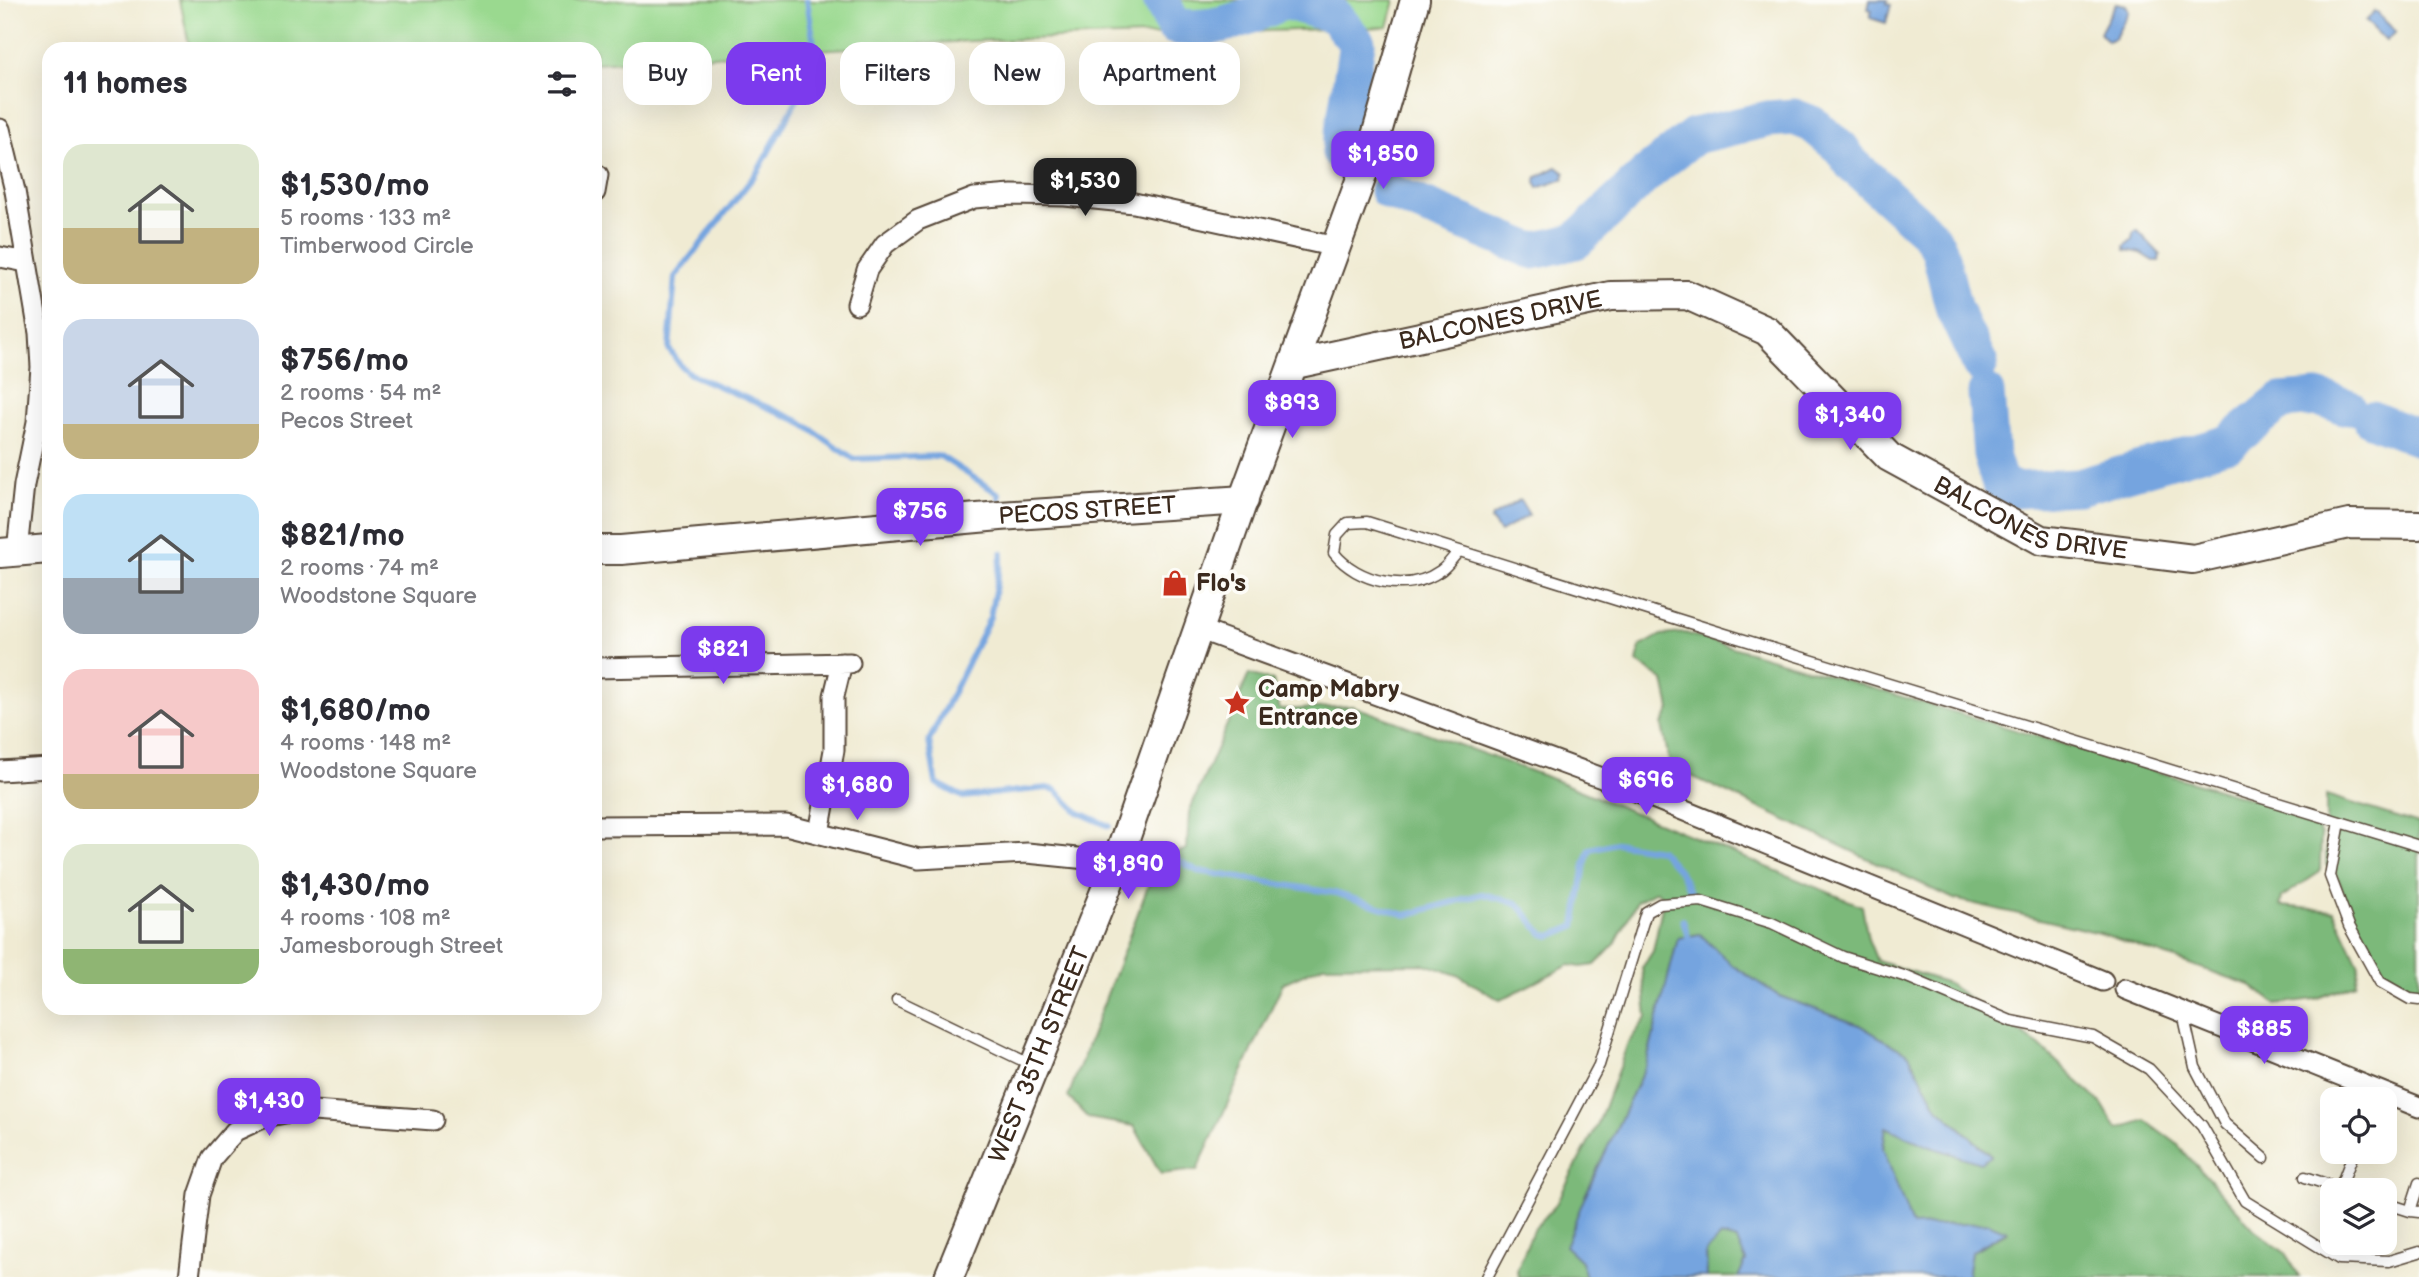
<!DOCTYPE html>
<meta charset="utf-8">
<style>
:root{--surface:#fff;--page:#f2f2f3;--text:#2b2b33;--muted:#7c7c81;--accent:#7c3aed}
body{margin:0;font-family:"Balsamiq Sans",sans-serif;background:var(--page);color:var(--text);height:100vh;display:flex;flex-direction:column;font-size:26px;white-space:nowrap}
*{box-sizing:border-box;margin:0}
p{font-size:23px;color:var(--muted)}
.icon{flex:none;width:38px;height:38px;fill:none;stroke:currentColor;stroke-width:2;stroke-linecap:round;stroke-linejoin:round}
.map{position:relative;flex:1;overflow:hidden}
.sheet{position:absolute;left:42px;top:42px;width:560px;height:973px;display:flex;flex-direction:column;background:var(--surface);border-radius:21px;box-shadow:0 7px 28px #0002}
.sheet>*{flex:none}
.top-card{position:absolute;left:623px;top:42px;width:665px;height:63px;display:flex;gap:14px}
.tools{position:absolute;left:2320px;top:1087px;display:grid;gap:14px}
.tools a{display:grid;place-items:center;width:77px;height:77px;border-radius:14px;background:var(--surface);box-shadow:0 7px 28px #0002;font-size:35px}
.price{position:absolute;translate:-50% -60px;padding:0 16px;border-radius:14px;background:var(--accent);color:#fff;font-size:23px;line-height:46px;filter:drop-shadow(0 2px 4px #0008)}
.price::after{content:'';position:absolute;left:50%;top:42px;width:21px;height:16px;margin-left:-10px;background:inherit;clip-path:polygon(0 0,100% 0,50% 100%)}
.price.current{background:#222;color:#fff}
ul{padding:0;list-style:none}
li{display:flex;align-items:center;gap:21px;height:175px;padding:0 21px}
li span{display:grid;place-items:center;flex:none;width:196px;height:140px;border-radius:21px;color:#555}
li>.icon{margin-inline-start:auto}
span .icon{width:84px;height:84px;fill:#fffc;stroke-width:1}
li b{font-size:30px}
h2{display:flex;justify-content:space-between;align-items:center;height:84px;padding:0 21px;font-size:30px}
.tag{padding:0 24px;border-radius:21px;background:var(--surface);box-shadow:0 7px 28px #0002;font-size:24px;line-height:63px}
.tag.current{background:var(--accent);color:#fff}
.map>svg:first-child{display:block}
.green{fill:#9ad98f;stroke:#6a8256;stroke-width:2}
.forest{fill:#7bb97a;stroke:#5b724c;stroke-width:2}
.water{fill:#75a4df;stroke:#58677e;stroke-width:2}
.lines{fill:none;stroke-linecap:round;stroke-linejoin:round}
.stream{stroke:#75a4df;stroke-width:6}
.river{stroke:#75a4df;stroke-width:37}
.lane-casing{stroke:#564739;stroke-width:13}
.street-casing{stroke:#564739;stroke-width:23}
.secondary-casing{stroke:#564739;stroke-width:32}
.lane{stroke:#fff;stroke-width:10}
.street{stroke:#fff;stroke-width:19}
.secondary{stroke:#fff;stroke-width:28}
.labels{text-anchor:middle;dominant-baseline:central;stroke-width:7;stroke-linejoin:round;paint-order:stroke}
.street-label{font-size:24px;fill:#3b2a1e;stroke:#fdfcf7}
.poi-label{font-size:24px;font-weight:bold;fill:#3b2a1e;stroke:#fdfcf7;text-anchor:start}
</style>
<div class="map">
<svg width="2419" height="1277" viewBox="0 0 2419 1277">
<rect width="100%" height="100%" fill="#fdfcf7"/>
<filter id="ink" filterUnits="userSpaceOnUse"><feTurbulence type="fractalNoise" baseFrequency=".0143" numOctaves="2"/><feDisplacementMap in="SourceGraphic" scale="14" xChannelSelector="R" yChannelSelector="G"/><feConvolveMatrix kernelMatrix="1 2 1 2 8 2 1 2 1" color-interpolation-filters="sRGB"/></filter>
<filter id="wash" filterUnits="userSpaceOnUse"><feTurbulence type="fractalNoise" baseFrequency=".00686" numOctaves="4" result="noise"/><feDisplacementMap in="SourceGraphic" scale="28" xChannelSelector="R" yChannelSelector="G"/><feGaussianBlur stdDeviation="1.57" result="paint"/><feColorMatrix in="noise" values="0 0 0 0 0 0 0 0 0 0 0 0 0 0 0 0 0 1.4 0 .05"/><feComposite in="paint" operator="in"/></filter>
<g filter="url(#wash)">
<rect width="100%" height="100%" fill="#f0ebd3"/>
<path class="green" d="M180 0H1395L1388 27 970 41 595 63V49H190Z"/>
<path class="forest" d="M1685 633 2309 816 2321 835 2320 872 2282 897 2280 906 2334 911 2359 965 2355 984 2315 999 2276 1004 2250 985 2100 933 1954 899 1670 766 1662 725 1670 709 1664 681 1637 662 1640 647 1661 635Z
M1249 674 1273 681 1280 710 1353 706 1555 780 1862 906 1868 939 1877 961 1945 982 2039 1045 2102 1104 2117 1129 2145 1120 2176 1143 2254 1229 2285 1253 2300 1277H1967L1971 1252 2007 1232 1988 1223 1912 1226 1883 1148 1886 1127 1928 1146 1980 1163 1991 1155 1938 1108 1909 1055 1859 1025 1779 996 1732 965 1699 934 1678 938 1646 1065 1585 1196 1581 1261 1586 1277H1518L1517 1270 1533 1230 1555 1206 1598 1124 1628 1043 1647 1017 1642 968 1653 951 1664 897 1656 891 1637 901 1615 944 1595 965 1581 967 1569 965 1500 1000 1460 976 1425 964 1323 965 1283 983 1197 1170 1161 1174 1134 1126 1088 1118 1068 1097 1158 860 1187 849 1189 812Z
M2326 795 2419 824V993L2413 992 2383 975 2348 905 2336 873 2326 865Z
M1721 1236 1737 1240 1747 1261 1738 1277H1707L1706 1252Z"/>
<path class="water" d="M1870 0H1888L1887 4 1891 5 1886 23 1870 18 1872 10 1868 9Z
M2116 3 2126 5 2129 11 2115 38 2107 41 2100 33Z
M2375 11 2396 32 2386 41 2366 21Z
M1557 167 1565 173 1564 179 1538 188 1535 182 1537 177Z
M2137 230 2160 254 2159 261H2154L2141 253 2126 250 2125 246 2132 239 2133 233Z
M1520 500 1529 515 1500 532 1491 520 1492 517Z
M1700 934 1732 965 1779 996 1859 1025 1909 1055 1938 1108 1991 1156 1980 1163 1928 1146 1886 1127 1883 1148 1912 1226 1988 1223 2007 1231 1971 1252 1967 1277H1738L1746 1261 1737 1240 1721 1236 1706 1252 1707 1277H1586L1581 1261 1565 1246 1585 1196 1646 1065 1678 938Z"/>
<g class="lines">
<path class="stream" d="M807 0 817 63 758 171 675 277 669 349 681 366 690 374 799 421 854 459 940 456 999 494V498
M1002 553 990 617 929 741 936 783 963 797 1047 788 1056 790 1078 812 1109 826
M1153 848 1198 871 1335 893 1406 915 1482 894 1517 903 1543 934 1551 936 1575 926 1585 864 1590 849 1616 843 1660 850 1680 872 1692 894
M1683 920 1690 943"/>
<path class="river" d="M1161 0 1174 26C1212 33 1251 17 1284 1L1334 15 1357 43 1340 152
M1388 191 1533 251 1576 241 1650 171 1694 136 1768 119 1794 117 1812 124 1841 148 1852 164 1929 234 1939 249 1954 310 1980 364
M1986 393 1991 455 1999 481 2013 490 2079 487 2229 443 2281 401 2317 398 2348 407
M2371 419 2419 438"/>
</g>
</g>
<g filter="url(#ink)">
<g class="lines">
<g class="lane-casing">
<path id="lane" d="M1459 551C1453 557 1447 567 1440 571 1408 594 1357 582 1334 553L1337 535 1348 523 1367 522 1725 634 2419 846
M2340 822 2330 876 2349 926 2380 982 2410 999 2419 1000
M897 1000 1032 1065
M2183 1013 2195 1067 2225 1124 2264 1158
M2305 1177 2345 1190
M2340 1188 2354 1152
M2385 1203 2410 1211 2419 1212
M2410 1211 2419 1183
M1487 1277 1599 1065 1646 912 1660 904 1701 901 1772 923 1843 957 1907 977 2011 1021 2093 1037 2149 1069 2202 1126 2245 1201 2339 1259 2389 1261 2419 1252"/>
</g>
<g class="street-casing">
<path id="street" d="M0 129 15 191 39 333 41 367 37 422 24 485 17 551
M595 192 598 175
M0 257 26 262
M857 304 867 270 885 244 918 220 974 198 1012 195 1065 196 1134 203 1336 247
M1198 629 1621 785 2103 981
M595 668 850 663
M0 771 49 768
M595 826 786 825 919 859 1027 853 1117 862
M819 833 834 750V696L842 663
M2125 989 2419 1107
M189 1277 199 1195 212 1158 235 1131 265 1117 300 1110 433 1120"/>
</g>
<g class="secondary-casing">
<g id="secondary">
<path id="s1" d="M1295 364 1611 296 1687 295 1767 331 1889 457 2041 540 2193 559 2349 524 2419 525"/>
<path id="s2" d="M595 550H621L1000 516 1244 500"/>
<path d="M0 553 49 549"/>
<path id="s3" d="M949 1277 1117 862 1247 489 1374 143 1415 0"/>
</g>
</g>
<use href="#lane" class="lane"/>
<use href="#street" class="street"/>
<use href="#secondary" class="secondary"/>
</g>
</g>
<defs>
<g id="shop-bare" transform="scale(2.1)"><path d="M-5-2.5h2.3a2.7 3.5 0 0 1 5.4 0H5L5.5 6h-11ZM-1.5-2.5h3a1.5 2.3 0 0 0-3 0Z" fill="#c8321e" stroke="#fdfcf7" stroke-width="2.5" paint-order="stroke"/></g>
<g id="sight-bare" transform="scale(2.1)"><path d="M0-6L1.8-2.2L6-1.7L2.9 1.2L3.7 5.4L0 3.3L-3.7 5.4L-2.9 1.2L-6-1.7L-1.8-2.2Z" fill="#c8321e" stroke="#fdfcf7" stroke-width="2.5" paint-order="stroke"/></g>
</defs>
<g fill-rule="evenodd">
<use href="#shop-bare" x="1175" y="583"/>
<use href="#sight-bare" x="1237" y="703"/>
</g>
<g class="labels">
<g class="street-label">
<text stroke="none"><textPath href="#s1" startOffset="210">BALCONES DRIVE</textPath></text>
<text stroke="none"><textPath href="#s2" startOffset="494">PECOS STREET</textPath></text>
<text stroke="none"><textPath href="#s1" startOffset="819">BALCONES DRIVE</textPath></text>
<text stroke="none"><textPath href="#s3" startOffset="240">WEST 35TH STREET</textPath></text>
</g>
<g class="poi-label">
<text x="1196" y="583">Flo's</text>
<text x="1258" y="689">Camp Mabry<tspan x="1258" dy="28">Entrance</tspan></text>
</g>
</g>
</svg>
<div class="tools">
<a><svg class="icon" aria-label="locate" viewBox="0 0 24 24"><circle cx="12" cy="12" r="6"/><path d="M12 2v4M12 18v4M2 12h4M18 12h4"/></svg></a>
<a><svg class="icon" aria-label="layers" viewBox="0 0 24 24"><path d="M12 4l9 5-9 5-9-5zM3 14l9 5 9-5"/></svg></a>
</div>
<b class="price" style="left:1383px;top:191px">$1,850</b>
<b class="price current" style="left:1085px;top:218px">$1,530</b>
<b class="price" style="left:1292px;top:440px">$893</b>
<b class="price" style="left:1850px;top:452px">$1,340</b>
<b class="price" style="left:920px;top:548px">$756</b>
<b class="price" style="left:723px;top:686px">$821</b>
<b class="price" style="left:1646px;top:817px">$696</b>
<b class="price" style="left:857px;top:822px">$1,680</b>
<b class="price" style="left:1128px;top:901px">$1,890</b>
<b class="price" style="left:2264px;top:1066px">$885</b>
<b class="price" style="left:269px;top:1138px">$1,430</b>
<div class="top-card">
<a class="tag">Buy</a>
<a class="tag current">Rent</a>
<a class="tag">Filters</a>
<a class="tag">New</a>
<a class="tag">Apartment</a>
</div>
<section class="sheet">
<h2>11 homes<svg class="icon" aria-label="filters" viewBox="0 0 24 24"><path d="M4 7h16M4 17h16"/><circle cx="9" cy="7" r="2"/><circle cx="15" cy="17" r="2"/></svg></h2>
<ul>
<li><span style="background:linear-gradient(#dfe7d0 60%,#c2b280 0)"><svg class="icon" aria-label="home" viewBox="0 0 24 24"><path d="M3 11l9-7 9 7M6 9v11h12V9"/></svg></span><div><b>$1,530/mo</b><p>5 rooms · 133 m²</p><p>Timberwood Circle</p></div></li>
<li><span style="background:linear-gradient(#c9d6e8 75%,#c2b280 0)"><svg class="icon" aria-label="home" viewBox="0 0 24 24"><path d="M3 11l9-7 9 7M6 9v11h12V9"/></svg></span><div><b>$756/mo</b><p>2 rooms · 54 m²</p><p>Pecos Street</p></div></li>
<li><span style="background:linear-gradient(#bfe0f5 60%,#9aa5b1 0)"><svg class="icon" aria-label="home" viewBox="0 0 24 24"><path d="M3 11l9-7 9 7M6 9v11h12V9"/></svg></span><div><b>$821/mo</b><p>2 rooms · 74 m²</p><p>Woodstone Square</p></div></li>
<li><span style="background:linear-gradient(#f6c9c9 75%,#c2b280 0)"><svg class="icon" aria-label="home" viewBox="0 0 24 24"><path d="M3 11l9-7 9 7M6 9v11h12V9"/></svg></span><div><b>$1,680/mo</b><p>4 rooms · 148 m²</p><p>Woodstone Square</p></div></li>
<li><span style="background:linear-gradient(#dfe7d0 75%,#8fb573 0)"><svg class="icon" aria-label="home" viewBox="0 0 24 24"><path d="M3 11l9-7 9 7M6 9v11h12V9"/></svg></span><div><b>$1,430/mo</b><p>4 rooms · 108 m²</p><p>Jamesborough Street</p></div></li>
</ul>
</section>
</div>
